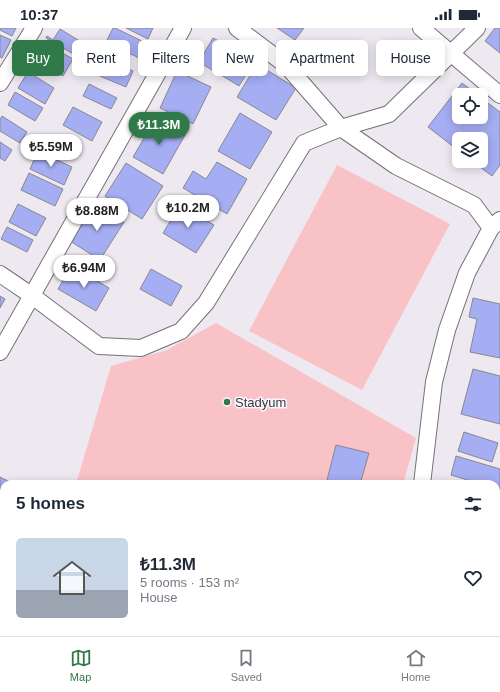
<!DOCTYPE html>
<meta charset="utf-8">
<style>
:root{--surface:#fff;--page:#f6f6f7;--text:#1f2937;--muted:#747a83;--line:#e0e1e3;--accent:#2f7a48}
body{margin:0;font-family:Helvetica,sans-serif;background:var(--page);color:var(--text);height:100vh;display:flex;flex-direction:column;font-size:15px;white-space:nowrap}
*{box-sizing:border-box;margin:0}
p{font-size:13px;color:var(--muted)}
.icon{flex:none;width:22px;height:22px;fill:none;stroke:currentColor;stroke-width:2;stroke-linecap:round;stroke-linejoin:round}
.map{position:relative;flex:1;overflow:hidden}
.drawer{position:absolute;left:0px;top:452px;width:500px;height:156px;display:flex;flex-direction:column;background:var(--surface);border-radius:12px 12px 0 0;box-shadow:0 2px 10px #0003}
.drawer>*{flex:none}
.guide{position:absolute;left:12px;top:12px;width:476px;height:36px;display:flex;gap:8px}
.controls{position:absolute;left:452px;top:60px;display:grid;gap:8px}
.controls a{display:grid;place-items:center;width:36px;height:36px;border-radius:6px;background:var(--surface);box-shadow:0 2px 10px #0003;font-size:20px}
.price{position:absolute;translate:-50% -34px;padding:0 9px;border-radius:14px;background:#fff;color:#222;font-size:13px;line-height:26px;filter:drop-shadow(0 1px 2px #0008)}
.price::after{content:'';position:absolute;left:50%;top:24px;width:12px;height:9px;margin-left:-6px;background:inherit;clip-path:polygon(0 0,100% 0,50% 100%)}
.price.selected{background:var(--accent);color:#fff}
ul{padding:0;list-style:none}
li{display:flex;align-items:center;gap:12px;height:100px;padding:0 16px}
li span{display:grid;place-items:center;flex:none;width:112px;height:80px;border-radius:6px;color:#555}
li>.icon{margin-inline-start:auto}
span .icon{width:48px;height:48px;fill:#fffc;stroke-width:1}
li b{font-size:17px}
h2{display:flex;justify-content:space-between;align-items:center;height:48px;padding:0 16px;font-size:17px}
.pill{padding:0 14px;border-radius:6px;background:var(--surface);box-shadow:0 2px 10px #0003;font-size:14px;line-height:36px}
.pill.selected{background:var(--accent);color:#fff}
.status{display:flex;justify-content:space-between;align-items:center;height:28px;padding:0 20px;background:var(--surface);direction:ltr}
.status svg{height:11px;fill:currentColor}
.tab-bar{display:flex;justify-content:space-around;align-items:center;height:56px;border-top:1px solid var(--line);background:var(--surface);font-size:11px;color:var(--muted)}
.tab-bar a{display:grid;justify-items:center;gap:2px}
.tab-bar .selected{color:var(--accent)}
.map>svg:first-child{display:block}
.green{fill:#f8c2c6}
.building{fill:#a5adf3;stroke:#878890}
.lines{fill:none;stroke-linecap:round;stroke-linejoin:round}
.street-casing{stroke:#737077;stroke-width:18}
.street{stroke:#fff;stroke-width:16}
.poi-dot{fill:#2f7a48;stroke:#fbf7ff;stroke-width:1.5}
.labels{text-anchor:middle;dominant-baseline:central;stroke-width:3;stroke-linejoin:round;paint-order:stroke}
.poi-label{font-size:13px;fill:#3b393c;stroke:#fbf7ff;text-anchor:start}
</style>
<div class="status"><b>10:37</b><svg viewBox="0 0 49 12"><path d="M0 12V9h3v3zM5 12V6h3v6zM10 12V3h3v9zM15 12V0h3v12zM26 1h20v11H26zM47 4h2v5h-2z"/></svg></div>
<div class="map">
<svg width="500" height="608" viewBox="0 0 500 608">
<rect width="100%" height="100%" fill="#eee9f1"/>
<path class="green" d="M337 137 450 196 362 362 249 303Z
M216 295 416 410 403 456H76L111 338 167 322Z
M33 604H351L348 608H32Z"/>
<path class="building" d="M0 0H16L12 8 0 2Z
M113 0H115L146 15 139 30 106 14Z
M126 0H153L148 11Z
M277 0H304L295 12Z
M495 0H500V25L485 13Z
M60 1 83 15 75 27 46 10 47 8 53 12Z
M0 7 11 12 2 30 0 29Z
M213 10 232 20 217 45 199 34Z
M43 14 73 31 63 48 33 32Z
M235 23 254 34 239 58 221 47Z
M102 30 133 43 126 59 95 46Z
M257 36 296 60 276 92 237 69Z
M177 43 211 59 193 96 160 80Z
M28 44 54 60 45 76 18 60Z
M462 55 478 67H459V89H481V70L500 84V137L492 148 472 133H481V111H459V123L428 99Z
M89 56 117 70 111 81 83 68Z
M15 64 43 80 35 93 8 77Z
M73 79 102 94 92 113 63 97Z
M240 85 272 104 250 141 218 123Z
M2 88 27 104 20 115 0 103V92Z
M156 90 185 107 163 146 133 129Z
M0 114 12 122 5 133 0 130Z
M38 123 72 139 64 157 30 141Z
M217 134 247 151 227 186 183 160 193 143 206 151Z
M126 135 163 158 142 191 105 168Z
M29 145 63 161 55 178 21 162Z
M94 175 124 194 100 232 70 213Z
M18 176 46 190 36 208 9 194Z
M180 177 214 197 196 225 163 205Z
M7 199 33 212 27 224 1 211Z
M72 238 109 260 96 283 58 261Z
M151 241 182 258 171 278 140 261Z
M0 268 5 271 0 280Z
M473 270 500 276V330L470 324 477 291 469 289Z
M473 341 500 348V396L461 386Z
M464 404 498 415 492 434 458 423Z
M336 417 369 425 360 456H326Z
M456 428 500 441V462L496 461V456H481L451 447Z
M0 449 14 456H4V525L0 523Z
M500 483V529L496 527V497Z
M496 575 500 576V606L494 604H496Z
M287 604H321L320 608H286Z
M390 604H442L445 606 444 608H387Z"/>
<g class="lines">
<g class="street-casing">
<path id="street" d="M237 0 286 37 341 100 396 138 474 177 491 200
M421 0 500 67
M0 55 34 0
M0 246 31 267 99 318 141 320 181 303 206 275 304 115 341 100 389 86 477 0
M0 324 183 0
M422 456 434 354 447 302 467 245 491 200 500 192
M367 608 370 604"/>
</g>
<use href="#street" class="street"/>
</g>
<circle class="poi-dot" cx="227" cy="374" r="4"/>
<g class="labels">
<g class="poi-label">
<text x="235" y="374">Stadyum</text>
</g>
</g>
</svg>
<div class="controls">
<a><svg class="icon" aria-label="locate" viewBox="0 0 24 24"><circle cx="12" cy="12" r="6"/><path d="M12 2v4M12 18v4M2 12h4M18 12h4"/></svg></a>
<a><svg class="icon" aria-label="layers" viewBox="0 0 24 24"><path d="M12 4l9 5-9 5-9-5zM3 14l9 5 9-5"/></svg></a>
</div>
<b class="price selected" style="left:159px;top:118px">₺11.3M</b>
<b class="price" style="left:51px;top:140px">₺5.59M</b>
<b class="price" style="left:188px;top:201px">₺10.2M</b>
<b class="price" style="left:97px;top:204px">₺8.88M</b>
<b class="price" style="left:84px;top:261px">₺6.94M</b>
<div class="guide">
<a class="pill selected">Buy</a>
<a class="pill">Rent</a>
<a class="pill">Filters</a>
<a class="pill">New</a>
<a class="pill">Apartment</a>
<a class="pill">House</a>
</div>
<section class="drawer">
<h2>5 homes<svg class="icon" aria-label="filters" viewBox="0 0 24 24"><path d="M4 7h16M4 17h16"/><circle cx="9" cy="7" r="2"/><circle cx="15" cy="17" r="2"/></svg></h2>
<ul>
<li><span style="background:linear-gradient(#c9d6e8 65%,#9aa5b1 0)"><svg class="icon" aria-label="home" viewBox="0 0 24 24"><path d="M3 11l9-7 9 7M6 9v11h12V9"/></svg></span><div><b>₺11.3M</b><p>5 rooms · 153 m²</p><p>House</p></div><svg class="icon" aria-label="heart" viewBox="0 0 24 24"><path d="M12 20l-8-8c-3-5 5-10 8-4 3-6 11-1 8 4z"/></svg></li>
</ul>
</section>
</div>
<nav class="tab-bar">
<a class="selected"><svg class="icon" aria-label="map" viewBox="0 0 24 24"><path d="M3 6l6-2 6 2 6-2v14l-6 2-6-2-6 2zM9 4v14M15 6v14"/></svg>Map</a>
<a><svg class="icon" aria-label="saved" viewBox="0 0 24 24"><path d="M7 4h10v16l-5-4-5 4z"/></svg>Saved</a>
<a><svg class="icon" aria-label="home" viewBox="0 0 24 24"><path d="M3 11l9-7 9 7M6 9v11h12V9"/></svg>Home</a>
</nav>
